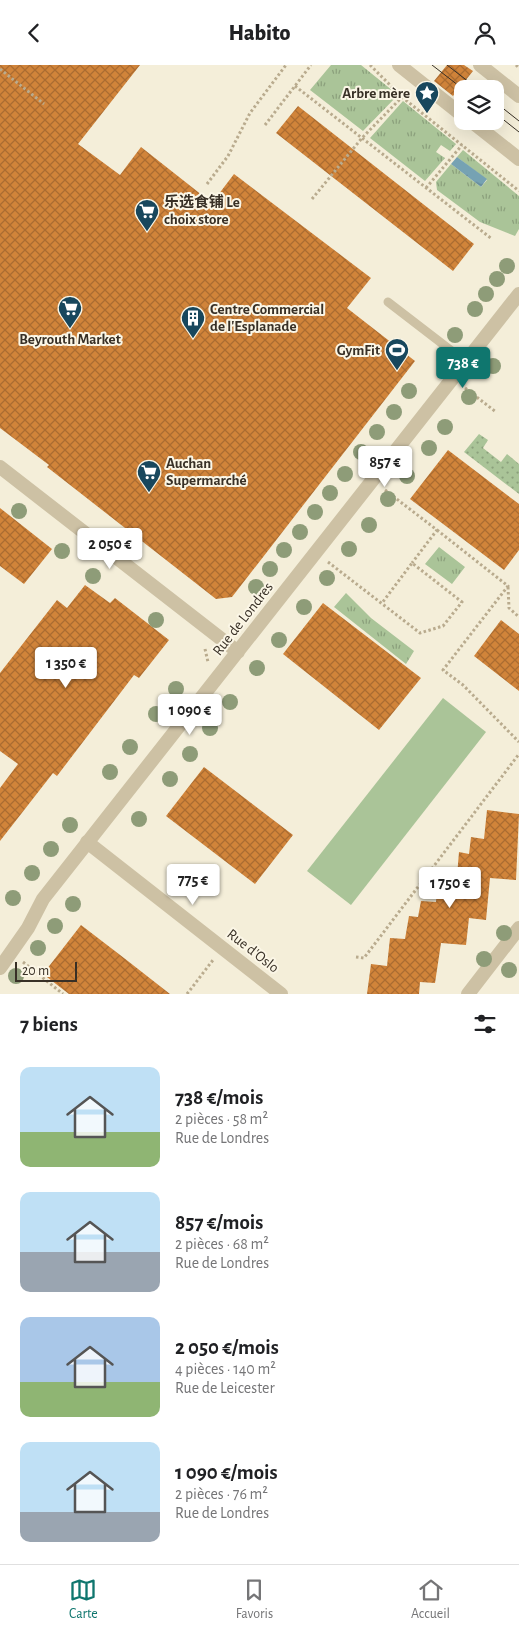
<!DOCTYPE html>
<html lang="fr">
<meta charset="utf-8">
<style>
:root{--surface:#fff;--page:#f6f6f6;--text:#202124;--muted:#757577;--line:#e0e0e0;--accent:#0f766e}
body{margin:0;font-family:"Alegreya Sans","Noto Sans SC",sans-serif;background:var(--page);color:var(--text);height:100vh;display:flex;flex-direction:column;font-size:19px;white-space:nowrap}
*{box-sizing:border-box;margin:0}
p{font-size:16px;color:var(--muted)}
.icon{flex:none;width:28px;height:28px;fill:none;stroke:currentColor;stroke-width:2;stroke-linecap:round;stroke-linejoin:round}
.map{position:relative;height:929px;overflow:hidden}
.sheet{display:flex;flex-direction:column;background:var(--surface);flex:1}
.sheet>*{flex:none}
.controls{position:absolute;left:454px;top:15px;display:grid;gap:10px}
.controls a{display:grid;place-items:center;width:50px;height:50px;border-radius:10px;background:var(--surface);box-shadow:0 5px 20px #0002;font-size:25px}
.scale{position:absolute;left:15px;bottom:12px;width:62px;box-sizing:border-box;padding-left:5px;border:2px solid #383026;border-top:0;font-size:14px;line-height:18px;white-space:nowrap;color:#383026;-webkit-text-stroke:4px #fbf6e6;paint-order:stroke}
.price{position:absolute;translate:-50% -42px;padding:0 11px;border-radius:5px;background:#fff;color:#222;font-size:16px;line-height:32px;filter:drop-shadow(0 1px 2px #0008)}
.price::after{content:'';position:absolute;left:50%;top:30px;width:15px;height:11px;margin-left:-8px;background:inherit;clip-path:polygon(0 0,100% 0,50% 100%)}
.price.on{background:var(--accent);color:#fff}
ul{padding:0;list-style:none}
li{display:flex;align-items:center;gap:15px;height:125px;padding:0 20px}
li span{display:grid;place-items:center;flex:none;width:140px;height:100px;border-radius:10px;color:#555}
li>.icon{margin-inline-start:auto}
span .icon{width:60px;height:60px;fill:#fffc;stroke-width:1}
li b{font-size:21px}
h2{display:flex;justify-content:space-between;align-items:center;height:60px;padding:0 20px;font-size:21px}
header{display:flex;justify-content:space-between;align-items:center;height:65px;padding:0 20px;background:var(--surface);font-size:22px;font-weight:800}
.tab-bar{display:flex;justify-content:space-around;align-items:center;height:70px;border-top:1px solid var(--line);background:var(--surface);font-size:14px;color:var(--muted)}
.tab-bar a{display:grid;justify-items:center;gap:2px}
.tab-bar .on{color:var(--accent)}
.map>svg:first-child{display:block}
.grass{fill:url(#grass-tufts)}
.park{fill:url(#park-dots)}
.pitch{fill:#aac498}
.water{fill:url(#water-ripples)}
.building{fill:url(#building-cross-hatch)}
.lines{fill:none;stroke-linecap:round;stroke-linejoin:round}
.path{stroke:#b9ab8e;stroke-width:3;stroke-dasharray:2.5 2.5;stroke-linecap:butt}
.service{stroke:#cdc1a4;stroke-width:9}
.minor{stroke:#cdc1a4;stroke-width:14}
.tertiary{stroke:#cdc1a4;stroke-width:14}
.tram{stroke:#383026;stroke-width:1}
.tree{fill:#8e9c78}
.labels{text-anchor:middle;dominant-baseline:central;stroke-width:4;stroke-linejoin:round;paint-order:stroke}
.poi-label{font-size:15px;font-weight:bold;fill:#383026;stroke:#fbf6e6;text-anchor:start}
.street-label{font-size:15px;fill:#383026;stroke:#fbf6e6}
</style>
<header><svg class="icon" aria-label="back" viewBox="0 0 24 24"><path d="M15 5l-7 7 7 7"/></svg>Habito<svg class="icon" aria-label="person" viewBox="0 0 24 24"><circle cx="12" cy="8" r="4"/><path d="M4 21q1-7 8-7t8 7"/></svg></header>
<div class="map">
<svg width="519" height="929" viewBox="0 0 519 929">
<defs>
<pattern id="grass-tufts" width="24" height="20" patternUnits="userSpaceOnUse" patternTransform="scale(1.25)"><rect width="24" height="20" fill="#aac498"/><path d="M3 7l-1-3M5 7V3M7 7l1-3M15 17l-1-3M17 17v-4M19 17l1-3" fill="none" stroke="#8ba07c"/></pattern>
<pattern id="park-dots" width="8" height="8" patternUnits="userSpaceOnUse" patternTransform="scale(1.25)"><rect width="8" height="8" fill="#aac498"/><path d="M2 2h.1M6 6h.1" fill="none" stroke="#8ba07c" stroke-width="1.8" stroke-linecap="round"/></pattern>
<pattern id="water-ripples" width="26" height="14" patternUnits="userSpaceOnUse" patternTransform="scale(1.25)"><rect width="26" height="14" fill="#76a2b3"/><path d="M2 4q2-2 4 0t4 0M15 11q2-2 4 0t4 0" fill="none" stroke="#628491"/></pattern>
<pattern id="building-cross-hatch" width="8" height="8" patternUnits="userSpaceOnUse" patternTransform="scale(1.25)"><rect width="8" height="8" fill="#d1843a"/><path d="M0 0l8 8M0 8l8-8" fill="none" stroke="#ab6c31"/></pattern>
</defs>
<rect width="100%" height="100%" fill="#f4eed9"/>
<path class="grass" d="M331 0H361L398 30 363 66 310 25Z
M403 36 456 79 450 86 441 80 436 87 445 93 425 116 370 73Z
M463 85 519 131V164L515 171 480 157 437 125 436 117 451 99 481 122 487 115 457 92Z
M439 482 465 502 452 519 425 499Z
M346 528 371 553 414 586 406 599 334 542Z"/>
<path class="park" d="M479 369 488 375 483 383 501 397 507 389 519 399V429L464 387Z"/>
<path class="pitch" d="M443 633 486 667 351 840 307 806Z"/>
<path class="water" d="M457 92 487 114 481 122 451 99Z"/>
<path class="building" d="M0 0H140L78 79 120 110 141 82 212 138 234 109 371 213 347 243 415 296 232 532 216 534 47 402 49 400 0 363Z
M447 0H464L473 6 453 31 434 16Z
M298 41 474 179 453 206 276 68Z
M448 385 519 439V485L504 505 410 434Z
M0 443 52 484 24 519 0 501Z
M85 520 110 538 115 533 169 575 139 613 134 610 57 711 53 708 0 776V723L18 699 0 686V608L57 535 67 543Z
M323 538 421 613 379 665 283 589Z
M501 555 519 569V626L474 591Z
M204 702 293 770 255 819 166 751Z
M487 745 519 749 516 815 490 813 486 855 469 853 466 880 441 878 435 918 420 917 419 929H367L371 899 387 901 390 873 405 874 409 851 418 852 421 836 436 837 439 809 457 811 459 787 469 789 471 772 484 774Z
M81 860 124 893 170 929H69L43 909Z"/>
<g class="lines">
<path class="path" d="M370 0 402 32 519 126
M516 0 519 3
M0 4 44 39
M295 21 492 174
M265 60 311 0
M207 119 228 91 250 48 286 0
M426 123 462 80
M312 134 362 73 402 32
M465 323 496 347
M385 425 437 465 412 498
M437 465 508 521 443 605 463 620 519 677
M328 497 420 568 443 561 462 537 412 498 382 538
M508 522 509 543 519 552
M205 584 208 597
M356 892 364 893 519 689
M23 897 63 929
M187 929 213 895"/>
<path class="service" d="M388 237 466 297"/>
<path class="minor" d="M0 402 238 587
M87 777 281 929
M0 903 28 863 43 834 519 229
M468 929 519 863"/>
<path class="tertiary" d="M399 0 462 50
M480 0 519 31
M471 56 519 94"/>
<path class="tram" d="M432 0 463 24
M447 0 478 24
M495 37 519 56
M495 48 519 67"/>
</g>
<g class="tree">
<circle cx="507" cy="201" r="8"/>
<circle cx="497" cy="214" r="8"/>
<circle cx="486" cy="229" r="8"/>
<circle cx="475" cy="244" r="8"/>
<circle cx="455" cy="270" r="8"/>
<circle cx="493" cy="301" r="8"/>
<circle cx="409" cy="326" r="8"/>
<circle cx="469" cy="332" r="8"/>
<circle cx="394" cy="347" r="8"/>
<circle cx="445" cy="362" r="8"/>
<circle cx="377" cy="367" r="8"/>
<circle cx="429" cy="383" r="8"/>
<circle cx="361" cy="387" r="8"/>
<circle cx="345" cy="409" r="8"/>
<circle cx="407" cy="411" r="8"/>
<circle cx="330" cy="428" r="8"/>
<circle cx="388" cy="434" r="8"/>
<circle cx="19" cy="446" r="8"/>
<circle cx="315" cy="447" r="8"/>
<circle cx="369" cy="460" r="8"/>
<circle cx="300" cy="467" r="8"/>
<circle cx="349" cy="484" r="8"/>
<circle cx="284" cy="485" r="8"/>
<circle cx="62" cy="486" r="8"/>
<circle cx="270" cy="504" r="8"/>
<circle cx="93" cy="511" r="8"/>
<circle cx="327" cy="513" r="8"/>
<circle cx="256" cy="522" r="8"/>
<circle cx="304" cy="542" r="8"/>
<circle cx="156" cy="555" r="8"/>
<circle cx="279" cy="575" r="8"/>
<circle cx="257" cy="603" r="8"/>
<circle cx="176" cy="624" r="8"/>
<circle cx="230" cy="637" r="8"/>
<circle cx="156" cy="649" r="8"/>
<circle cx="210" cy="663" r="8"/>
<circle cx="130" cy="682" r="8"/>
<circle cx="190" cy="689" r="8"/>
<circle cx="110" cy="707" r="8"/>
<circle cx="170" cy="714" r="8"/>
<circle cx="139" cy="754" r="8"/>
<circle cx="70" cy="760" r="8"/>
<circle cx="51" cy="784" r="8"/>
<circle cx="32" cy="808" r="8"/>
<circle cx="13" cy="833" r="8"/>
<circle cx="73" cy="839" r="8"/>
<circle cx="55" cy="861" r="8"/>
<circle cx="504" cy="868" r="8"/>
<circle cx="38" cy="883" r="8"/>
<circle cx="484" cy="894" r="8"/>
<circle cx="509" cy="905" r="8"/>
<circle cx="16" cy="911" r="8"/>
</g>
<defs>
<g id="sight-pin" transform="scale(1.25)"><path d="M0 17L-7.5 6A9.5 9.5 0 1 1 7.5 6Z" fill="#18475d" stroke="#fbf6e6"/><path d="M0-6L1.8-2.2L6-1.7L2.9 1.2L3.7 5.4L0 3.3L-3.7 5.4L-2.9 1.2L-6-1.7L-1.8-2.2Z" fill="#fff"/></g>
<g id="supermarket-pin" transform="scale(1.25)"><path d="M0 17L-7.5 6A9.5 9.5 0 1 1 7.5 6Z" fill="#18475d" stroke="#fbf6e6"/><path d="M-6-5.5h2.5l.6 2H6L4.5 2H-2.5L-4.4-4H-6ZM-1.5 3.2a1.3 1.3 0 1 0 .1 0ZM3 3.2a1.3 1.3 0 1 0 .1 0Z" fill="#fff"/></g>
<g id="building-pin" transform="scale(1.25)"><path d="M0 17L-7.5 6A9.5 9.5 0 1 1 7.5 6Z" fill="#18475d" stroke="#fbf6e6"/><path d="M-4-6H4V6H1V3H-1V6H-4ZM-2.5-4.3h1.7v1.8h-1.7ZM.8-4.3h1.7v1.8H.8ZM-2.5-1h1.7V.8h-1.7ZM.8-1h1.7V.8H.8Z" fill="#fff"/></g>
<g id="stadium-pin" transform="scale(1.25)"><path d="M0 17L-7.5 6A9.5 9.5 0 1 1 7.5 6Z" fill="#18475d" stroke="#fbf6e6"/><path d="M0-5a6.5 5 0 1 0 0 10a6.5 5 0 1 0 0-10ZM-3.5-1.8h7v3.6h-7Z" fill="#fff"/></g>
</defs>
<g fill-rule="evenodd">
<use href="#sight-pin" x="427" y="28"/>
<use href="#supermarket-pin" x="147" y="146"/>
<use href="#supermarket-pin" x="70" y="243"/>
<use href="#building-pin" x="193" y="253"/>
<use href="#stadium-pin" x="397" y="285"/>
<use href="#supermarket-pin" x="149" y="407"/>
</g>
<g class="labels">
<g class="poi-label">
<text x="410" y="28" text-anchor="end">Arbre mère</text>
<text x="164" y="137">乐选食铺 Le<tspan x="164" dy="17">choix store</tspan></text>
<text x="210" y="244">Centre Commercial<tspan x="210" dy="17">de l'Esplanade</tspan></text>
<text x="70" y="274" text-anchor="middle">Beyrouth Market</text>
<text x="380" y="285" text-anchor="end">GymFit</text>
<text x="166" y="398">Auchan<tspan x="166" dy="17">Supermarché</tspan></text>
</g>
<g class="street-label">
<text transform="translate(243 554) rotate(-52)">Rue de Londres</text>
<text transform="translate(253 886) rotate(38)">Rue d'Oslo</text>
</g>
</g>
</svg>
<div class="controls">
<a><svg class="icon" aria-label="layers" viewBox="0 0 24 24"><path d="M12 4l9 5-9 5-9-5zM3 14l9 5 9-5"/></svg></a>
</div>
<div class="scale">20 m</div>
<b class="price on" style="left:463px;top:324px">738 €</b>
<b class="price" style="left:385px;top:423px">857 €</b>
<b class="price" style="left:110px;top:505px">2 050 €</b>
<b class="price" style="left:66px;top:624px">1 350 €</b>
<b class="price" style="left:190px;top:671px">1 090 €</b>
<b class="price" style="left:193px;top:841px">775 €</b>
<b class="price" style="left:450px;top:844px">1 750 €</b>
</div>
<section class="sheet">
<h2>7 biens<svg class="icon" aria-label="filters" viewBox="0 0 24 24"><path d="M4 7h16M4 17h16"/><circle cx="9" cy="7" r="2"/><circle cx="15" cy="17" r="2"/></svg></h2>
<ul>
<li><span style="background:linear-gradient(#bfe0f5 65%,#8fb573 0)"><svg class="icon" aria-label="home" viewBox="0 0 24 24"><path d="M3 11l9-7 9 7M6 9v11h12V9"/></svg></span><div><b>738 €/mois</b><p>2 pièces · 58 m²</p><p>Rue de Londres</p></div></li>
<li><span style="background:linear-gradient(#bfe0f5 60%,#9aa5b1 0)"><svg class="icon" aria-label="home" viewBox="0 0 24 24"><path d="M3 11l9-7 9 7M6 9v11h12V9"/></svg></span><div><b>857 €/mois</b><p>2 pièces · 68 m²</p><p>Rue de Londres</p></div></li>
<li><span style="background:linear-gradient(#a9c7e8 65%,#8fb573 0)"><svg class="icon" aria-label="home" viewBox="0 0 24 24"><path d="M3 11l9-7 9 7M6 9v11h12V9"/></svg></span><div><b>2 050 €/mois</b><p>4 pièces · 140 m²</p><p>Rue de Leicester</p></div></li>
<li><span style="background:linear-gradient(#bfe0f5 70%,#9aa5b1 0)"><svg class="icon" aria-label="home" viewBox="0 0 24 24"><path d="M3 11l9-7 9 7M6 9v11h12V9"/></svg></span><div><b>1 090 €/mois</b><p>2 pièces · 76 m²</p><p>Rue de Londres</p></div></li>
</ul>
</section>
<nav class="tab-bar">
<a class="on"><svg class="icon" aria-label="map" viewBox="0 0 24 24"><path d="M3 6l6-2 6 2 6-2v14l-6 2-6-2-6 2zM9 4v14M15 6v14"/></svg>Carte</a>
<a><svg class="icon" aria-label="saved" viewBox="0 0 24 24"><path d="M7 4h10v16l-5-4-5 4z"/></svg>Favoris</a>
<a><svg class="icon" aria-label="home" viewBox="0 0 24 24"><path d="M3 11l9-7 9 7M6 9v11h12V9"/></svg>Accueil</a>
</nav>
